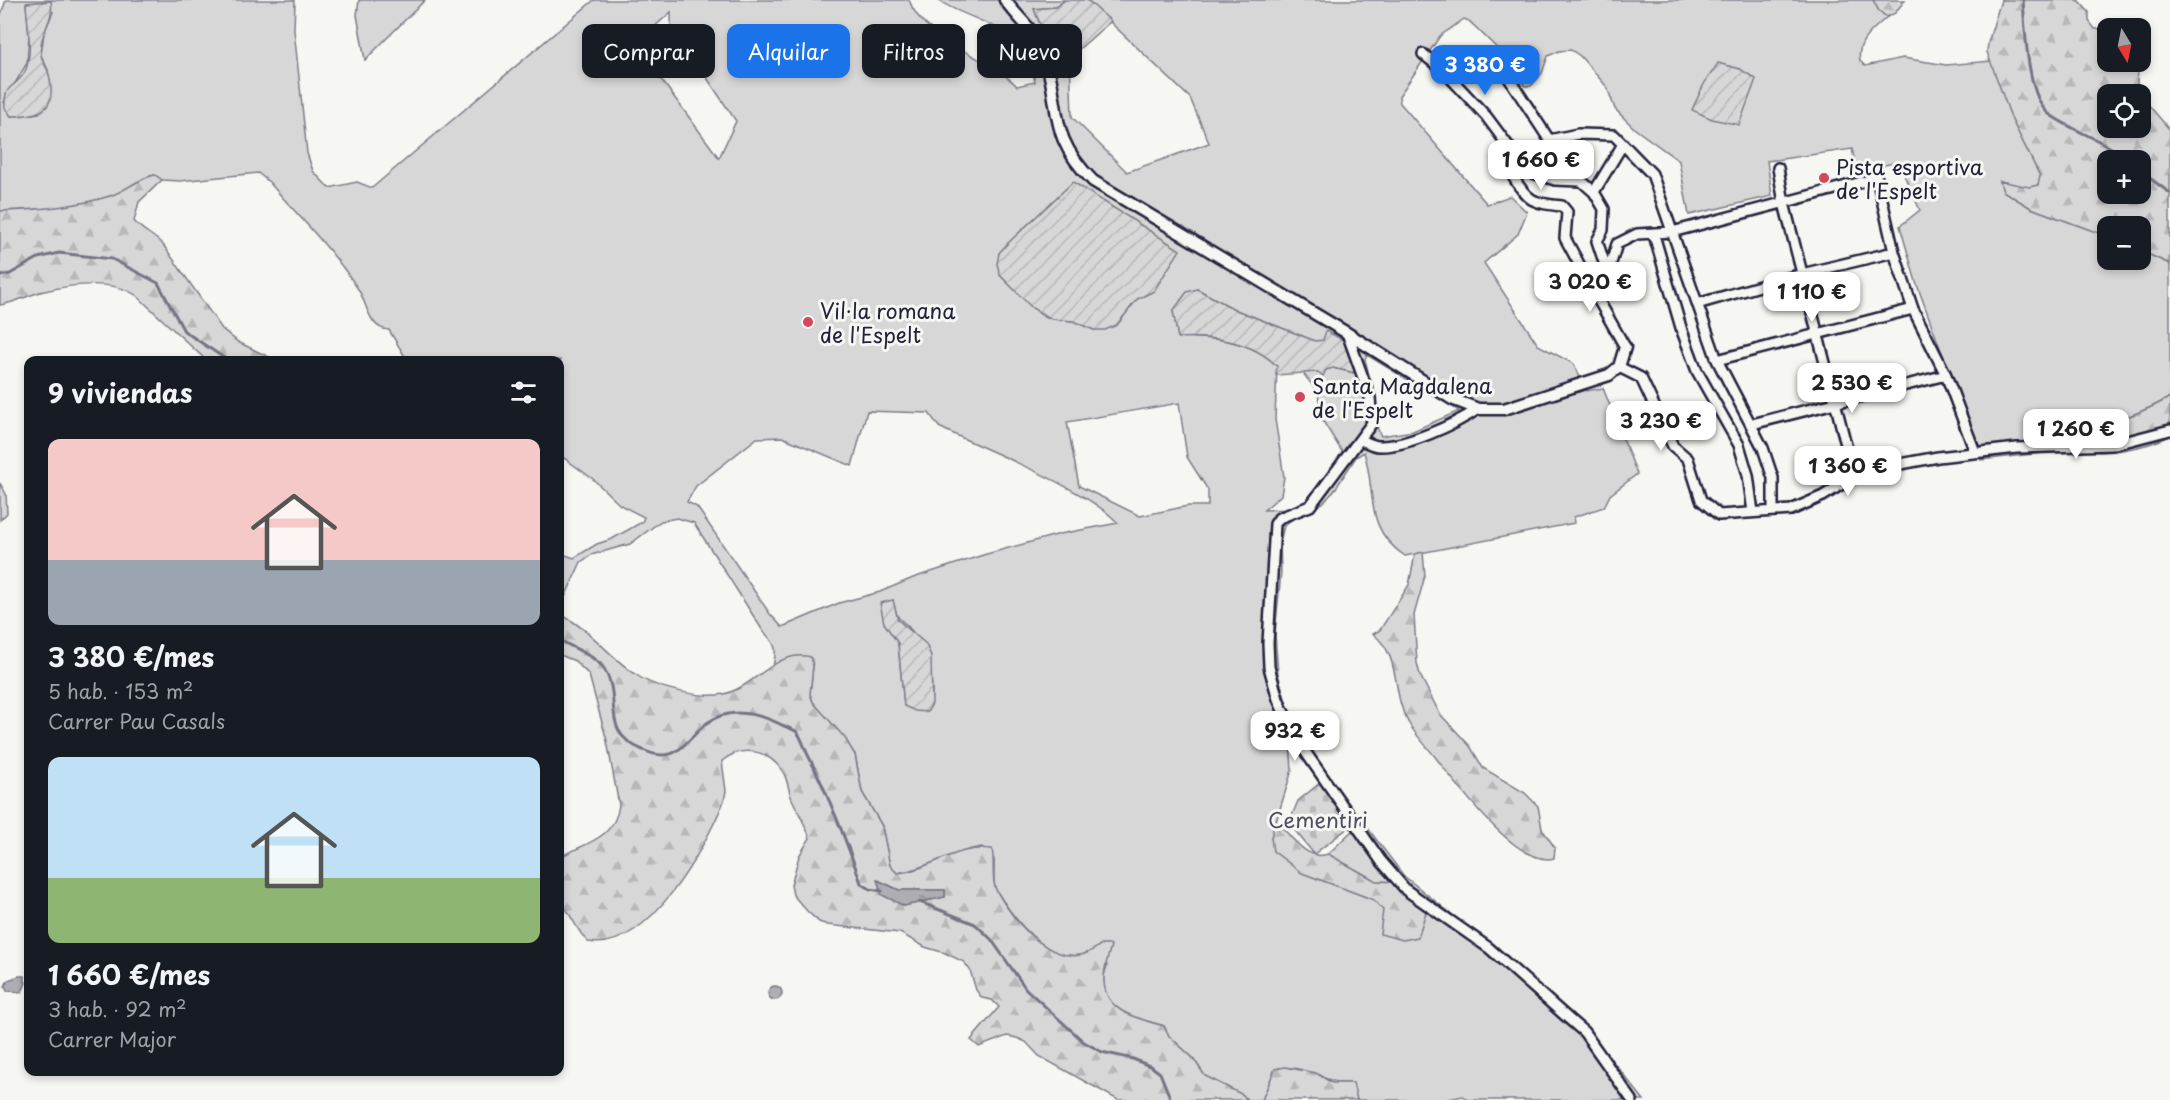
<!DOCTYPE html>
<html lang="es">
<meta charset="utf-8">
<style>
:root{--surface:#171b24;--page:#20242c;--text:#f1f3f6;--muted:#9ea1a6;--accent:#1a73e8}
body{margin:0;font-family:"Playpen Sans",sans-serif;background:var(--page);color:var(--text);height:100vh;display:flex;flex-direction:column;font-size:22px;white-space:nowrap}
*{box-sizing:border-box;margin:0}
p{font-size:20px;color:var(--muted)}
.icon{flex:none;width:33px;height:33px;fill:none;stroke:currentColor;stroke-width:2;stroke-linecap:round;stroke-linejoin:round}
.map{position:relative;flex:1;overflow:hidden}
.panel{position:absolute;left:24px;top:356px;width:540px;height:720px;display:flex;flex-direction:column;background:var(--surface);border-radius:12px;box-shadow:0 3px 9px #0003}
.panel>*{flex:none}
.top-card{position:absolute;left:582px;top:24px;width:570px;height:54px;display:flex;gap:12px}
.needle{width:39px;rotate:170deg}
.tools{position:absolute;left:2097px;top:18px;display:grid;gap:12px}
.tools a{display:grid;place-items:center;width:54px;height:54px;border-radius:12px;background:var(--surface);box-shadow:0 3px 9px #0003;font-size:30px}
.price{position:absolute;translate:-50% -51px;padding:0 14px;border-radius:12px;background:#fff;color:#222;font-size:20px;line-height:39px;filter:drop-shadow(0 2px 3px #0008)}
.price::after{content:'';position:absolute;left:50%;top:36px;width:18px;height:14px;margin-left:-9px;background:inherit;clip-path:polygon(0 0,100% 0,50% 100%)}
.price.on{background:var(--accent);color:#fff}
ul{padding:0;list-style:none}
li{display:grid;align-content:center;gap:12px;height:318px;padding:0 24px}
li span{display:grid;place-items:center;height:186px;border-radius:12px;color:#555}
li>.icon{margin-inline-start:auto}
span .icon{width:108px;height:108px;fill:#fffc;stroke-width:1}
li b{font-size:26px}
h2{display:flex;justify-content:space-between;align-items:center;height:72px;padding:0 24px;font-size:26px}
.tag{padding:0 21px;border-radius:12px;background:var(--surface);box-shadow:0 3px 9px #0003;font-size:21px;line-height:54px}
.tag.on{background:var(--accent);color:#fff}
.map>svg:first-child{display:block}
.grass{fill:#d7d7d7;stroke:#7c7c89;stroke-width:1.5;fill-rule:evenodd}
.forest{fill:url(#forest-firs);stroke:#7c7c89;stroke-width:1.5;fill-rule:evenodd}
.cemetery{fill:url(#cemetery-stones);stroke:#7c7c89;stroke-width:1.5}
.garden{fill:url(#garden-furrows);stroke:#7c7c89;stroke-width:1.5}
.water{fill:url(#water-ripples);stroke:#757583;stroke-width:1.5}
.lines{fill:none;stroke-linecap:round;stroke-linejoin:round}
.stream{stroke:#757583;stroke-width:3}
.minor-casing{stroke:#22223b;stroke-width:14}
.tertiary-casing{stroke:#22223b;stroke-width:15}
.minor{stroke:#f6f6f2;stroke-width:9}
.tertiary{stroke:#f6f6f2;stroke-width:10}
.poi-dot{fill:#d1495b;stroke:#f6f6f2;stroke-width:2}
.labels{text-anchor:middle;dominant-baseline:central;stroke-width:6;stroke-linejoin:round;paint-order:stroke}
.poi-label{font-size:21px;fill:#22223b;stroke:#f6f6f2;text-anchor:start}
.park-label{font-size:21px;fill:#4f4f62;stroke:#f6f6f2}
</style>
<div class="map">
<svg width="2170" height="1100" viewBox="0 0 2170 1100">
<defs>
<pattern id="forest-firs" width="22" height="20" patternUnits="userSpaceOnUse" patternTransform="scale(1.5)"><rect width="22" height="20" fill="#d7d7d7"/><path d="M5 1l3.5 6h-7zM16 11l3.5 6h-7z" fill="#b8b8b9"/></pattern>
<pattern id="cemetery-stones" width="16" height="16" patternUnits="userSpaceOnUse" patternTransform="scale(1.5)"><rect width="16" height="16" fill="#d7d7d7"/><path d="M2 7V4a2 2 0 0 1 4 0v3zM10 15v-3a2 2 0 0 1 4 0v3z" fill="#b8b8b9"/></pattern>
<pattern id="garden-furrows" width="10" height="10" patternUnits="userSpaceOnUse" patternTransform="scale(1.5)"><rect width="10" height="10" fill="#d7d7d7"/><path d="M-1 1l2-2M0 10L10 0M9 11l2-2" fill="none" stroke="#b8b8b9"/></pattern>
<pattern id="water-ripples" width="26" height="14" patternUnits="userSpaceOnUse" patternTransform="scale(1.5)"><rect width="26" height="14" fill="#adadb3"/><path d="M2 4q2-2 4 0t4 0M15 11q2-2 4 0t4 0" fill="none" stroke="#8c8c93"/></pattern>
</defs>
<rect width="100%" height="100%" fill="#f6f6f2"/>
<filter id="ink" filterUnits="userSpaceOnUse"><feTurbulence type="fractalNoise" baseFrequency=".0167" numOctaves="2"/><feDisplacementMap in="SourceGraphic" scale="12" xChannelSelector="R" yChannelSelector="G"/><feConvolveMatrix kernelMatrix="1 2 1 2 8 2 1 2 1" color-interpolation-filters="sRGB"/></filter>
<g filter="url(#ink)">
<path class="grass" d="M6 0H295L294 30 307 153 313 171 329 188 357 182 372 188 594 0H909C923 41 988 56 1017 86L1035 82C1033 73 1032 63 1028 55 1018 28 961 17 938 0H1065L1056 7 1034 9 1054 60 1070 57 1072 117 1127 172 1209 143 1190 98 1087 0H1873L1879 11 1887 17C1873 30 1856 41 1860 61L1865 66 1903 58 1946 65 1992 61 2012 120 2040 176 2038 185 2029 188 2000 181 2003 191 2031 208 2107 236 2108 260H2140L2141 251 2170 264V397C2141 416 2104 421 2076 441L2078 449 1981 460 1916 282 1900 226 1920 210 1898 162 1857 171 1852 149 1767 161 1772 196 1689 215 1679 161 1635 129 1615 109 1607 87 1580 56 1571 50 1559 51 1548 56 1542 73 1531 86H1525L1502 53 1469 21 1464 19 1440 36 1399 96 1400 103 1487 204 1510 196 1527 212 1518 234 1484 263 1538 345 1574 364 1586 391 1603 388 1637 474 1610 495 1604 507 1574 517 1575 523 1405 556C1363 528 1377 493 1364 452L1356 457 1334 491 1323 503 1297 515 1284 526 1280 542 1281 572 1275 634 1278 674 1287 705 1310 752 1404 876 1524 972 1583 1024 1644 1100H1469L1463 1096 1444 1100H1357L1352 1083C1323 1085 1305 1062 1275 1069L1262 1100H1247L1243 1095 1205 1076 1193 1058 1169 1036 1164 1026C1134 1017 1091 1008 1107 966L1100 945C1059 980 1015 921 996 890 992 883 995 867 994 859L982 847C952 851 927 869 897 873L890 866 882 826 862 792 855 754 813 702 810 694 813 666 782 660 773 666C778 648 775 643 763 631L694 523 677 518 661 521 630 544 591 555 581 562 560 608V553L574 558 597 544 612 539 642 522 644 517 620 505 593 479 560 455V360H407L389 330C368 329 367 302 358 289 333 250 299 217 269 182L258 173 180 181 162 180 155 175C139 177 128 190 113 195 78 208 37 210 0 211V17ZM26 3 53 12 44 33 41 55 48 70 50 94 39 113 11 116 4 102 27 63 29 36ZM671 12V65L693 62 694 67 701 69 736 121 719 158 635 44ZM1024 230 1154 291 1137 299 1117 325 1094 330 1073 321 1052 319 1041 315 1000 275 999 253ZM1197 289 1236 310 1315 341 1343 340 1354 373 1333 368 1302 372 1318 392 1321 418 1343 453 1306 501 1295 509 1264 510 1281 495 1284 477 1275 419 1277 366C1250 339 1214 338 1178 337L1173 311ZM1367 355 1459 411 1413 431 1381 436C1369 414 1374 384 1365 360ZM1179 403 1187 457 1208 490V506H1188L1140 516 1079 486 1067 422ZM867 411 929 413 939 427C985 450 1086 488 1118 523L1060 534 983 555 913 578 880 592 839 603 782 627 770 614 697 507 687 502 696 486 757 438 782 437 852 466ZM893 601C899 626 899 615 912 631 927 648 939 692 927 712L904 706 898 643 884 623ZM1290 742 1356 827 1328 854 1376 881 1395 882 1383 910 1374 900 1329 882 1271 838 1292 770Z
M359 0H425L365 60 357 15Z"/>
<path class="forest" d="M1873 0H1905L1895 13 1887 17 1879 11Z
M2001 0H2078L2089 12V21L2095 29 2120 28H2108V62H2139L2137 82 2140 94H2108V128H2140L2141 96 2170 130V264L2141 251 2140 226H2108L2107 236 2031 208 2003 191 2000 181 2029 187 2038 185 2040 176 2012 120 1987 52 1988 43ZM2108 160H2140V194H2108Z
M155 175 162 180 139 202 134 221C143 232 155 235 164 246L222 329 238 342 275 360H206L137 296C112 278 69 285 40 292 26 296 15 303 0 305V211C36 210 75 207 110 196 126 191 139 178 155 175Z
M2170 397V436C2144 448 2107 456 2078 449L2076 441C2104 421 2141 416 2170 397Z
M0 483 6 494 7 513 0 520Z
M1423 552 1425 576 1414 615 1417 663 1420 675 1440 714 1470 746 1483 768 1525 793 1538 806 1542 829 1555 848 1554 858C1518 869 1456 783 1436 758 1427 746 1415 735 1408 722 1391 693 1402 656 1373 634L1380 630 1409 585 1415 554Z
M560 614C593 631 607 655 635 674 654 688 701 699 724 694 755 687 777 648 811 657L813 666 810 694 813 702 845 738 855 755 862 792 882 826 890 866 897 873C930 870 958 844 992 849 995 861 991 880 996 890 1013 922 1060 979 1100 945H1111C1109 955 1104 967 1104 977 1102 1012 1137 1018 1164 1026L1169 1036 1193 1058 1205 1076 1243 1095 1247 1100H1118L1039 1056 1026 1042 1017 1038 1007 1036 979 1047 971 1040 999 1007 992 1000 982 998 976 990 970 970 964 962 945 953 925 947 900 933 828 925 819 922 807 911 793 895 791 885 799 856 810 838C805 824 798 812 792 799 788 790 788 780 783 772 769 750 742 744 722 761L726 791 724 801C705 847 649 953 588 942 576 930 571 913 560 901V857C585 843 615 839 619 805L607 741 589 675 575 661 560 655ZM878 880 899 890H945V897L904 906Z
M1275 820C1290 834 1306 862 1328 854L1376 881 1395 882 1427 909 1418 937 1403 940 1380 934 1383 910 1374 900 1302 873 1273 851 1271 838Z
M1285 1067 1316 1073 1332 1083H1353L1357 1100H1262L1275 1069Z"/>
<path class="cemetery" d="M1321 782 1353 824 1314 854 1289 823 1298 801Z"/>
<path class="garden" d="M1065 0H1087L1111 21 1070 57 1055 61 1034 9 1056 7Z
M51 1C55 20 38 35 41 54 41 60 46 66 48 71 58 108 45 116 11 116L5 108C3 81 18 89 26 69 33 50 27 23 26 3Z
M1718 63 1740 69 1756 79 1739 125 1712 119 1692 110 1704 84Z
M1073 182 1180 250 1154 291 1137 299 1117 325 1105 330H1094L1073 321 1052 319 1032 308 1000 275 997 264 999 253 1007 244Z
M1197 289 1236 310 1315 341 1323 340 1326 331 1343 340 1355 373 1333 368 1326 370 1323 376 1318 372 1276 375 1277 366C1251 340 1213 336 1178 338L1173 311 1187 292Z
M893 600 898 620 926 644 931 656 932 704 927 712 915 711 904 706 898 643 884 623 880 603Z"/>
<path class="water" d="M877 880 899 890H945V897L904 906 882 895Z
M19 976H24L26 983 22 992 7 991 5 986 8 980Z
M768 993a7 7 0 1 1 14 0a7 7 0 1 1-14 0Z"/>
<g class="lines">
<path class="stream" d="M2023 0C2025 28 2027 97 2049 114 2074 132 2105 140 2129 160
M2140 171 2170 193
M0 276 10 274 38 258 59 253 112 259 158 283 184 331 227 360
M560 640C572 648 592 654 602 666 625 697 597 731 643 750 678 766 684 741 707 723 730 706 757 713 780 724 785 727 793 729 797 732 802 738 805 750 809 757 829 797 846 840 861 883L870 889 882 891
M920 902 975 924 991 939 1026 989 1084 1042 1102 1052 1133 1059 1152 1067 1160 1073 1171 1100"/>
<g class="minor-casing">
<path id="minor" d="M1423 54 1443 70 1486 116 1527 171 1555 180 1580 181
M1495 57 1569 170 1594 192 1604 209 1603 230 1597 241 1607 271
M1549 140 1578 134 1614 135 1652 174 1717 360 1763 448 1773 478V511
M1523 162 1514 178C1528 202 1534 203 1562 206L1567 212 1565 238 1599 301
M1778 168 1784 203 1854 476
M1594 192 1623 144
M1654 235 1682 331 1697 371 1739 445 1748 475 1753 512
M1697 304 1802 274 1894 252
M1347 333 1370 397 1372 423 1310 506 1279 518 1275 524 1268 643 1269 667 1278 699 1293 734 1381 861 1406 890 1489 948 1570 1020 1584 1032 1632 1100
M1625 347 1599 301 1617 244 1637 234 1672 232 1877 178 1894 252 1913 309 1946 375 1975 452
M1717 360 1913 309
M1619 367 1641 378 1673 446 1688 459 1701 500 1719 515 1791 510 1823 496 1863 471 1938 457 2017 448 2112 445 2170 430
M1752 424 1946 375
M1361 440C1366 442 1373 446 1379 446 1406 447 1456 424 1478 409"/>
</g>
<g class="tertiary-casing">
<path id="tertiary" d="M1005 0C1016 16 1037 33 1043 51 1063 107 1045 133 1093 181L1347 333 1452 399 1478 409H1504L1609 375 1619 367 1625 347"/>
</g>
<use href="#minor" class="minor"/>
<use href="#tertiary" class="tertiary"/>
</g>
</g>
<g class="poi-dot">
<circle cx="1824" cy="178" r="6"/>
<circle cx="808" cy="322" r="6"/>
<circle cx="1300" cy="397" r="6"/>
</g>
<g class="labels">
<g class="poi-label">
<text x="1836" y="166">Pista esportiva<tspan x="1836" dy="24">de l'Espelt</tspan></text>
<text x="820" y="310">Vil·la romana<tspan x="820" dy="24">de l'Espelt</tspan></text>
<text x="1312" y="385">Santa Magdalena<tspan x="1312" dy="24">de l'Espelt</tspan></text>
</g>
<g class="park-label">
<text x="1318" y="819">Cementiri</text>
</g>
</g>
</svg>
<div class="tools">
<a><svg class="needle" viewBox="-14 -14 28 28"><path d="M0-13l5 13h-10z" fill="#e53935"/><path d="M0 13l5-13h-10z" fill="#9ea1a6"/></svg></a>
<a><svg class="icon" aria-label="locate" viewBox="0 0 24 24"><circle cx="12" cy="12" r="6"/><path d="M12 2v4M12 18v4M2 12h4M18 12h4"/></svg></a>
<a>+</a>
<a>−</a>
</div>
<b class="price on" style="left:1485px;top:96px">3 380 €</b>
<b class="price" style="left:1541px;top:191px">1 660 €</b>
<b class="price" style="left:1590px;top:313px">3 020 €</b>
<b class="price" style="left:1812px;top:323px">1 110 €</b>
<b class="price" style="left:1852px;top:414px">2 530 €</b>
<b class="price" style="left:1661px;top:452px">3 230 €</b>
<b class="price" style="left:2076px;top:460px">1 260 €</b>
<b class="price" style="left:1848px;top:497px">1 360 €</b>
<b class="price" style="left:1295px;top:762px">932 €</b>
<div class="top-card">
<a class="tag">Comprar</a>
<a class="tag on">Alquilar</a>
<a class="tag">Filtros</a>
<a class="tag">Nuevo</a>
</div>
<section class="panel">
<h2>9 viviendas<svg class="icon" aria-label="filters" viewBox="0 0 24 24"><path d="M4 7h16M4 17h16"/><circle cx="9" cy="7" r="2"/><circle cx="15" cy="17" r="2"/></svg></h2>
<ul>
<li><span style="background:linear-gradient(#f6c9c9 65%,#9aa5b1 0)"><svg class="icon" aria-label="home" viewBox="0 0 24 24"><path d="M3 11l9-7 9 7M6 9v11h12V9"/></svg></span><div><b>3 380 €/mes</b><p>5 hab. · 153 m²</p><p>Carrer Pau Casals</p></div></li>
<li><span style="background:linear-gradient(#bfe0f5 65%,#8fb573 0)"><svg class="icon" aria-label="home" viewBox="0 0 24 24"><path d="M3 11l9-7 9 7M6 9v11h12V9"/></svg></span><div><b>1 660 €/mes</b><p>3 hab. · 92 m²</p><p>Carrer Major</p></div></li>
</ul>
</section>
</div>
